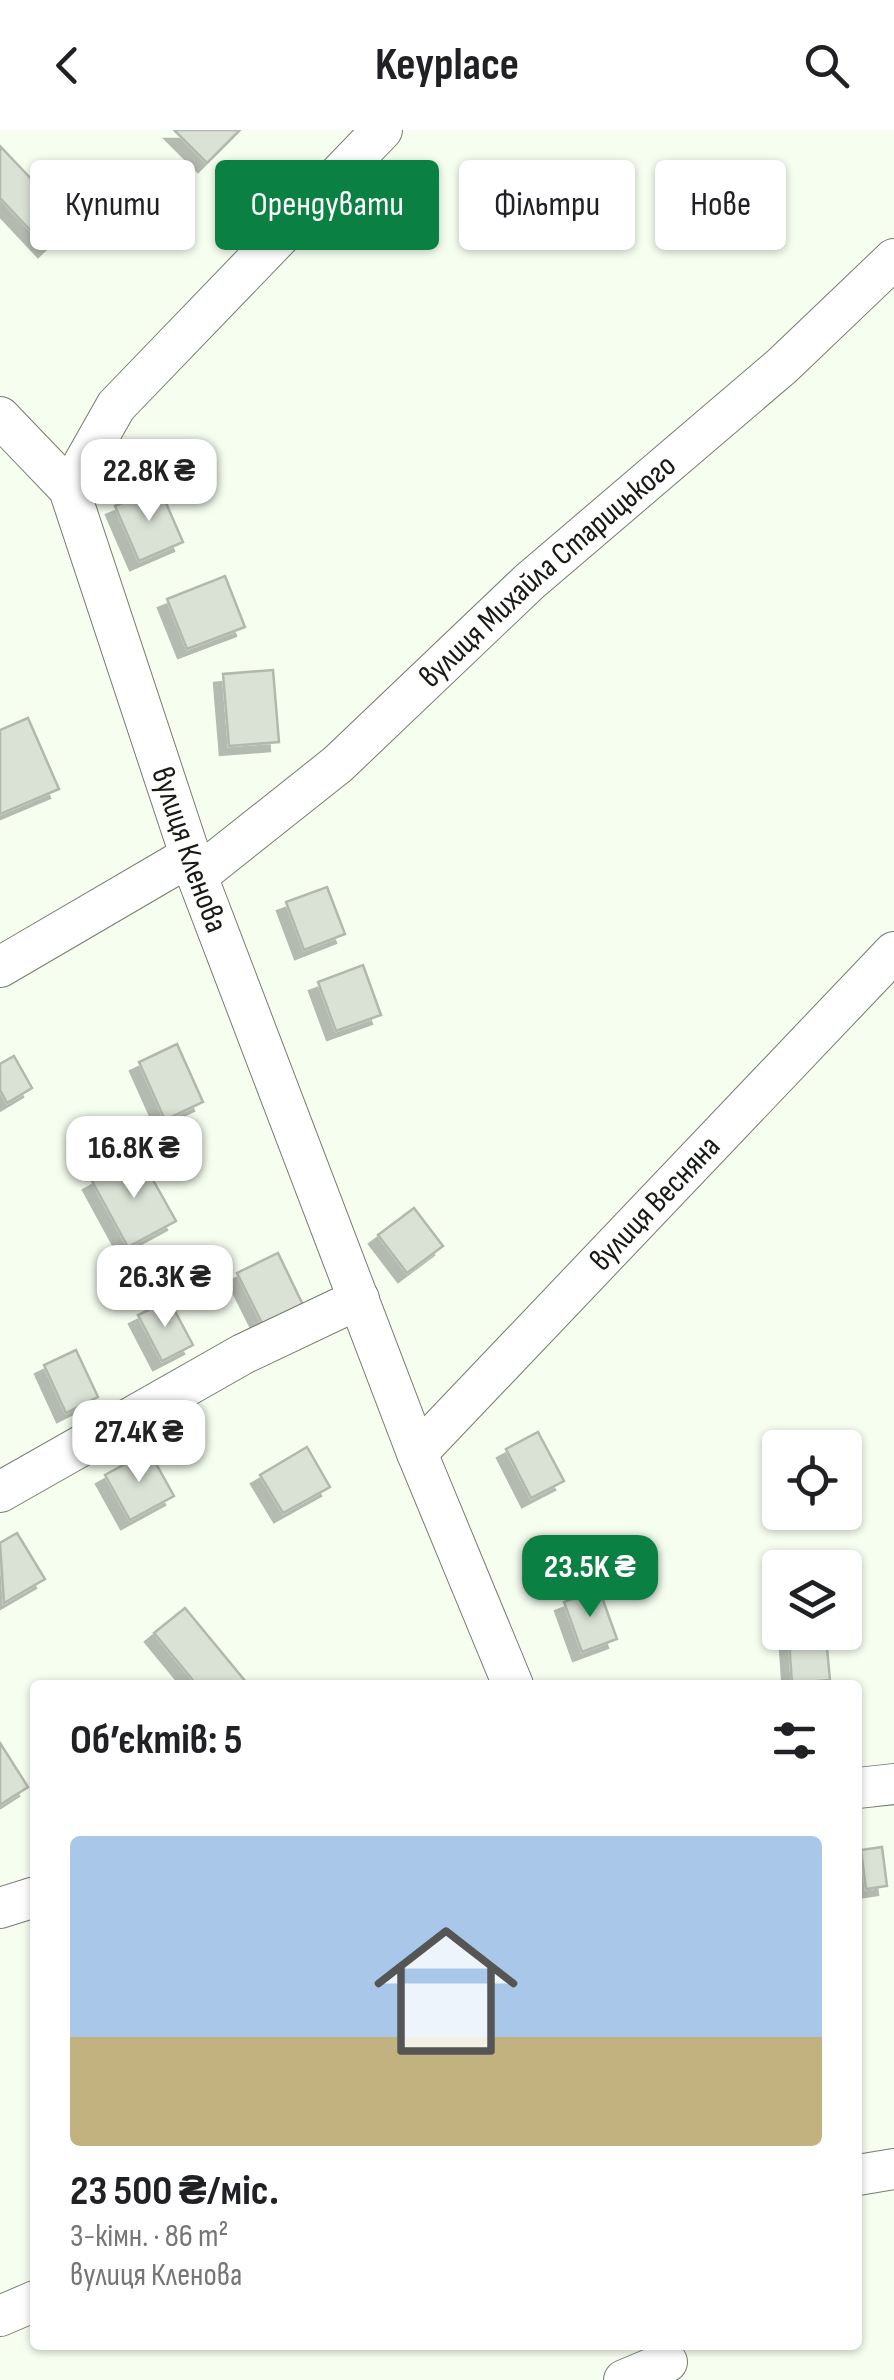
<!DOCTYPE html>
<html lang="uk">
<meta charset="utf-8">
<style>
:root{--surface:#fff;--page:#f2f2f2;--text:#202124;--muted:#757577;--line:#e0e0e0;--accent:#0b8043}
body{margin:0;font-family:"Sofia Sans Condensed",sans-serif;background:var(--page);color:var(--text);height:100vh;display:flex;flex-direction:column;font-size:38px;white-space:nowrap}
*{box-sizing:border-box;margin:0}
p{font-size:32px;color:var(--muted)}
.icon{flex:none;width:55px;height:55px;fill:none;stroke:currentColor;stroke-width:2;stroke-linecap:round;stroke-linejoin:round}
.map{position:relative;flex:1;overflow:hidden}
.side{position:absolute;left:30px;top:1550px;width:832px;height:670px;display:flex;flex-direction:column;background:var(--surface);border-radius:10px;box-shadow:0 2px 8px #0004}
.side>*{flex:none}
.hud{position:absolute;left:30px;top:30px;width:835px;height:90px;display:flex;gap:20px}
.tools{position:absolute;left:762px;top:1300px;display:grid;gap:20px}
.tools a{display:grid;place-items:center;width:100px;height:100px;border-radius:10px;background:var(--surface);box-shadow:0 2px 8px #0004;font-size:50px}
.price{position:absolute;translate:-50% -85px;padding:0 22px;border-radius:20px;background:#fff;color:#222;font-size:32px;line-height:65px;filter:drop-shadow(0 2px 5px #0008)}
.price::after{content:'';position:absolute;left:50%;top:60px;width:30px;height:22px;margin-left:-15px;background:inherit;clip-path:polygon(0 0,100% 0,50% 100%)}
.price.on{background:var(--accent);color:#fff}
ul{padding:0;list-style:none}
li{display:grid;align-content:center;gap:20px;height:530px;padding:0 40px}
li+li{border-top:2px solid var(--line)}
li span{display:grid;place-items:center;height:310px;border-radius:10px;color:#555}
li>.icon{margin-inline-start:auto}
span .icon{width:180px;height:180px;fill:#fffc;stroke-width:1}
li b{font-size:42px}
h2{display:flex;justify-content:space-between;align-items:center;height:120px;padding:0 40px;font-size:42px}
.pill{padding:0 35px;border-radius:10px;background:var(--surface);box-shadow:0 2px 8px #0004;font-size:35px;line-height:90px}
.pill.on{background:var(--accent);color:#fff}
header{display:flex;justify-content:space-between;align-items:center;height:130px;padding:0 40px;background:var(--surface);font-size:45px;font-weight:700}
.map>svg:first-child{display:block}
.building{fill:#dae2d5;stroke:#b2b9ac;stroke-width:2.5;filter:url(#shadow)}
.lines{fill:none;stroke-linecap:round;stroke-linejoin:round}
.minor-casing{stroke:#757c70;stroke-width:42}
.minor{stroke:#fff;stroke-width:40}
.labels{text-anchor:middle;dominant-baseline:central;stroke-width:8;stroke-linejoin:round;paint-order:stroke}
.street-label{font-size:32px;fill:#171a15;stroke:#fff}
</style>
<header><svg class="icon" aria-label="back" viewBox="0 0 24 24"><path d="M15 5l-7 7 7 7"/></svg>Keyplace<svg class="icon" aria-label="search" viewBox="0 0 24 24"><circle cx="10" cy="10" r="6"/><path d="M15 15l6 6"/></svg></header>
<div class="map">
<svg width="894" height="2250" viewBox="0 0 894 2250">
<defs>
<filter id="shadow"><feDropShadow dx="-9" dy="9" stdDeviation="0" flood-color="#0004"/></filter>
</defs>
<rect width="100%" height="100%" fill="#f6fef0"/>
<path class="building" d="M174 0H240L207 33Z
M0 16 73 93 47 118 0 68Z
M159 357 183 412 139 431 115 376Z
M225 446 245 497 187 519 167 469Z
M273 540 279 612 229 616 223 544Z
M28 588 59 659 0 684V600Z
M327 757 345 804 304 820 286 772Z
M363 835 381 885 336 901 318 852Z
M177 914 203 972 165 990 139 932Z
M14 926 32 958 7 973 0 960V934Z
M139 1025 176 1091 128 1117 92 1051Z
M414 1078 443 1116 407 1143 378 1105Z
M278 1123 303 1175 263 1195 237 1143Z
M169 1170 193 1215 162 1231 138 1185Z
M76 1220 98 1267 66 1283 44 1235Z
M538 1302 564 1351 531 1368 506 1319Z
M307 1317 330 1357 283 1383 260 1345Z
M149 1321 174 1366 130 1390 105 1345Z
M17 1403 45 1449 4 1473 0 1413Z
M599 1459 617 1509 582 1522 564 1472Z
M185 1478 246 1552 243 1555H197L154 1503Z
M826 1507 830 1550 792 1553 789 1510Z
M0 1613 28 1657 0 1675Z
M882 1717 887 1756 866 1759 861 1720Z"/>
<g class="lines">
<g class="minor-casing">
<g id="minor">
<path id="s1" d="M0 287 69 359 197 746 417 1323 513 1555"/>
<path d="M69 359 116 276 382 0"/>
<path id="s2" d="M197 746 338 634 529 452 782 236 894 129"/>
<path d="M0 837 190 726"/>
<path id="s3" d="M417 1323 894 822"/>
<path d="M0 1362 243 1224 359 1169"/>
<path d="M858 1658 894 1654"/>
<path d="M0 1778 35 1767"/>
<path d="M858 2045 894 2039"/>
<path d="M0 2186 35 2171"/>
<path d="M624 2250 667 2232"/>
</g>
</g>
<use href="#minor" class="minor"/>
</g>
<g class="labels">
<g class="street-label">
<text stroke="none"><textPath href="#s2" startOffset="465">вулиця Михайла Старицького</textPath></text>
<text stroke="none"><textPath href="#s1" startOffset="480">вулиця Кленова</textPath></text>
<text stroke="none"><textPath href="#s3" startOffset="345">вулиця Весняна</textPath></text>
</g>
</g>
</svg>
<div class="tools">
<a><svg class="icon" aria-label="locate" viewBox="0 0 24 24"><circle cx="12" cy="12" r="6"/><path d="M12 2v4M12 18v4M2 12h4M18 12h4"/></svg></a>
<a><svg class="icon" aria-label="layers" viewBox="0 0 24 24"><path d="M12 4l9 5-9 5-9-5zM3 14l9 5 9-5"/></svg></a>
</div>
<b class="price" style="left:149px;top:394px">22.8K ₴</b>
<b class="price" style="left:134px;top:1071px">16.8K ₴</b>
<b class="price" style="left:165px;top:1200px">26.3K ₴</b>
<b class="price" style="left:139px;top:1355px">27.4K ₴</b>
<b class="price on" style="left:590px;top:1490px">23.5K ₴</b>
<div class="hud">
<a class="pill">Купити</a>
<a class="pill on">Орендувати</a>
<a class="pill">Фільтри</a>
<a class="pill">Нове</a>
</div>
<section class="side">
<h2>Об’єктів: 5<svg class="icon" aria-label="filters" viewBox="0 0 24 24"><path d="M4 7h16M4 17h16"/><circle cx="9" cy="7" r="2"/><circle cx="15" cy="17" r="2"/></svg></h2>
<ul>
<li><span style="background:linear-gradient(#a9c7e8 65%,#c2b280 0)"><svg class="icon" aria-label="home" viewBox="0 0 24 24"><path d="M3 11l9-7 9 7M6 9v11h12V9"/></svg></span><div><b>23 500 ₴/міс.</b><p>3-кімн. · 86 m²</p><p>вулиця Кленова</p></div></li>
</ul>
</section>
</div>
